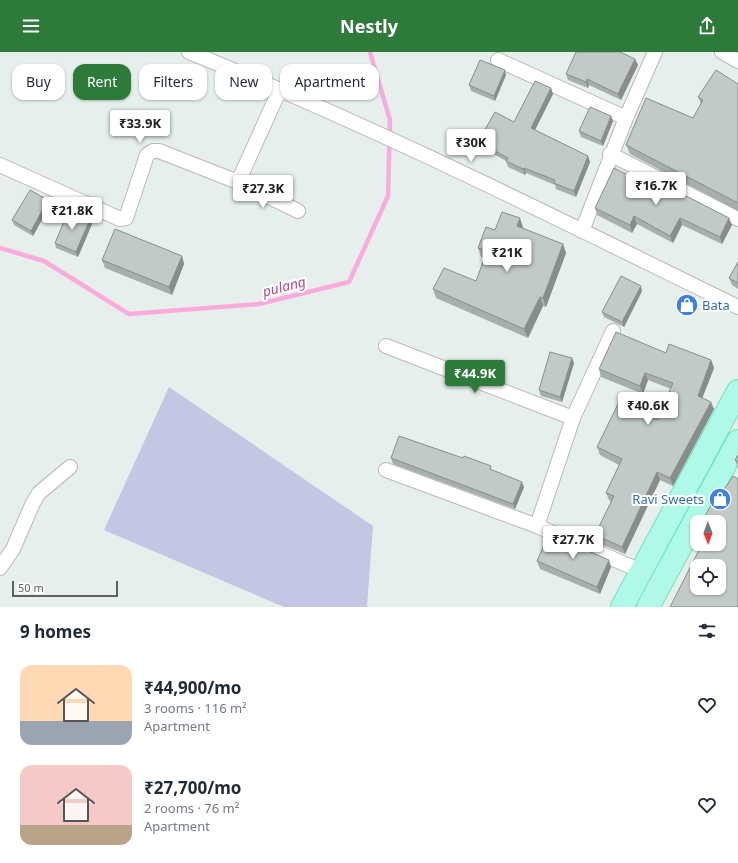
<!DOCTYPE html>
<meta charset="utf-8">
<style>
:root{--surface:#fff;--page:#f2f2f3;--text:#1f2937;--muted:#747a83;--accent:#2d7a3b}
body{margin:0;font-family:"Noto Sans",sans-serif;background:var(--page);color:var(--text);height:100vh;display:flex;flex-direction:column;font-size:15px;white-space:nowrap}
*{box-sizing:border-box;margin:0}
p{font-size:13px;color:var(--muted)}
.icon{flex:none;width:22px;height:22px;fill:none;stroke:currentColor;stroke-width:2;stroke-linecap:round;stroke-linejoin:round}
.map{position:relative;height:555px;overflow:hidden}
.details{display:flex;flex-direction:column;background:var(--surface);flex:1}
.details>*{flex:none}
.top-card{position:absolute;left:12px;top:12px;width:400px;height:36px;display:flex;gap:8px}
.needle{width:26px;rotate:179deg}
.fabs{position:absolute;left:690px;top:463px;display:grid;gap:8px}
.fabs a{display:grid;place-items:center;width:36px;height:36px;border-radius:8px;background:var(--surface);box-shadow:0 1px 3px #0004;font-size:20px}
.scale{position:absolute;left:12px;bottom:10px;width:106px;box-sizing:border-box;padding-left:4px;border:2px solid #655e61;border-top:0;font-size:11px;line-height:14px;white-space:nowrap;color:#655e61;-webkit-text-stroke:3px #fff;paint-order:stroke}
.price{position:absolute;translate:-50% -34px;padding:0 9px;border-radius:4px;background:#fff;color:#222;font-size:13px;line-height:26px;filter:drop-shadow(0 1px 2px #0008)}
.price::after{content:'';position:absolute;left:50%;top:24px;width:12px;height:9px;margin-left:-6px;background:inherit;clip-path:polygon(0 0,100% 0,50% 100%)}
.price.selected{background:var(--accent);color:#fff}
ul{padding:0;list-style:none}
li{display:flex;align-items:center;gap:12px;height:100px;padding:0 20px}
li span{display:grid;place-items:center;flex:none;width:112px;height:80px;border-radius:12px;color:#555}
li>.icon{margin-inline-start:auto}
span .icon{width:48px;height:48px;fill:#fffc;stroke-width:1}
li b{font-size:17px}
h2{display:flex;justify-content:space-between;align-items:center;height:48px;padding:0 20px;font-size:17px}
.tag{padding:0 14px;border-radius:12px;background:var(--surface);box-shadow:0 1px 3px #0004;font-size:14px;line-height:36px}
.tag.selected{background:var(--accent);color:#fff}
header{display:flex;justify-content:space-between;align-items:center;height:52px;padding:0 20px;background:var(--accent);color:#fff;font-size:18px;font-weight:700}
.map>svg:first-child{display:block}
.green{fill:#c4c6e4}
.lines{fill:none;stroke-linecap:round;stroke-linejoin:round}
.stream{stroke:#f9acdc;stroke-width:4.5}
.minor-casing{stroke:#bcb6b8;stroke-width:16}
.primary-casing{stroke:#66e7bb;stroke-width:24}
.minor{stroke:#fff;stroke-width:14}
.primary{stroke:#b0f9e9;stroke-width:22}
.wall{fill:#a7aeab}
.shaded-wall{fill:#888d8b}
.building{fill:#c2cac7;stroke:#888d8b;fill-rule:evenodd}
.labels{text-anchor:middle;dominant-baseline:central;stroke-width:4;stroke-linejoin:round;paint-order:stroke}
.shop-label{font-size:13px;fill:#366cbe;stroke:#fff;text-anchor:start}
.water-label{font-size:14px;font-style:italic;fill:#bb4f8b;stroke:#fff}
</style>
<header><svg class="icon" aria-label="menu" viewBox="0 0 24 24"><path d="M4 6h16M4 12h16M4 18h16"/></svg>Nestly<svg class="icon" aria-label="share" viewBox="0 0 24 24"><path d="M12 15V3M7 8l5-5 5 5M5 13v7h14v-7"/></svg></header>
<div class="map">
<svg width="738" height="555" viewBox="0 0 738 555">
<rect width="100%" height="100%" fill="#e6efec"/>
<path class="green" d="M169 335 373 474 367 555H284L104 478Z"/>
<g class="lines">
<path class="stream" d="M0 196 44 209 129 262 259 252 349 230 388 144 390 68 370 0"/>
<g class="minor-casing">
<path id="minor" d="M189 0C376 75 556 166 738 255
M722 0 738 9
M498 8 626 66 582 179
M626 66 655 0
M610 102 738 167
M0 113 120 167 126 166 147 103 153 99H159L238 130 280 37
M238 130 298 159
M386 294 573 366
M386 418 537 474 641 519
M537 474 573 366 613 279
M0 516 13 497 33 451 39 441 70 415"/>
</g>
<g class="primary-casing">
<path id="primary" d="M622 555 738 339
M648 555 738 389"/>
</g>
<use href="#minor" class="minor"/>
<use href="#primary" class="primary"/>
</g>
<path class="wall" d="M635 7 638 13 621 48 589 33 588 36 568 28 566 22Z
M506 23 495 49 471 39 469 33Z
M738 32V159L630 102 626 93 693 66 701 52 698 45Z
M551 36 553 42 535 78 588 104 590 110 576 145 556 137 555 133 526 121 525 123 508 115 506 109 481 95 478 90 514 70Z
M611 64 613 69 603 94 581 85 579 79Z
M658 136 732 173 722 192 682 173 673 191 637 172 632 181 597 163 595 156Z
M48 148 50 153 33 184 14 173 12 168Z
M92 172 78 205 56 196 55 191Z
M523 175V177L563 192 566 201 546 255 543 254 528 286 436 246 433 237 476 229 485 206 481 205 478 196 495 178Z
M182 204 184 212 172 243 105 216 102 208Z
M738 210V237L732 233 729 226Z
M642 239 624 275 604 265 602 260Z
M666 301 711 308 714 316 702 346 714 357 673 434 660 428 625 502 598 491 595 483 611 450 609 448 606 441 619 413 600 403 597 395 657 368 671 337 648 328 643 342 601 325 599 317Z
M572 306 574 311 562 350 541 344 539 338Z
M738 403V416L735 408Z
M391 406 492 418 524 435 515 457 393 412Z
M537 509 611 515 600 542 540 517Z"/>
<path class="shaded-wall" d="M635 7 638 13 621 48 618 42Z
M505 18 506 23 495 49 494 44Z
M587 27 589 33 588 36 586 30Z
M551 36 553 42 533 82 531 76Z
M611 64 613 69 603 94 601 89Z
M588 104 590 110 576 145 574 139Z
M524 116 526 121 525 123 523 117Z
M48 148 50 153 33 184 31 179Z
M634 164 637 172 632 181 630 173Z
M520 166 523 175 520 183 517 174Z
M680 166 682 173 673 191 670 184Z
M729 166 732 173 722 192 720 185Z
M90 167 92 172 78 205 76 200Z
M563 192 566 201 546 255 543 246Z
M182 204 184 212 172 243 169 235Z
M641 234 642 239 624 275 622 270Z
M540 245 543 254 528 286 524 277Z
M572 306 574 311 562 350 560 345Z
M711 308 714 316 700 352 698 344Z
M645 321 648 328 643 342 640 334Z
M711 350 714 357 673 434 670 426Z
M657 420 660 428 625 502 622 495Z
M522 430 524 435 515 457 513 452Z
M609 508 611 515 600 542 597 535Z"/>
<path class="building" d="M576 0H620L635 7 618 42 587 27 586 30 566 22Z
M480 8 505 18 494 44 469 33Z
M716 18 738 32V151L626 93 646 46 693 66 703 48 698 45Z
M535 29 551 36 531 76 588 104 574 139 554 131 555 128 524 116 523 117 506 109 508 106 478 90 495 60 514 70Z
M590 55 611 64 601 89 579 79Z
M614 116 655 137 656 135 658 136 661 131 729 166 720 185 680 166 670 184 634 164 630 173 595 156Z
M30 138 48 148 31 179 12 168Z
M69 158 90 167 76 200 55 191Z
M502 160 520 166 517 174 563 192 543 246 540 245 524 277 433 237 444 216 476 229 487 199 478 196 486 175 495 178Z
M115 177 182 204 169 235 102 208Z
M738 210V231L729 226Z
M621 224 641 234 622 270 602 260Z
M616 280 666 301 669 292 711 308 698 344 711 350 670 426 657 420 622 495 595 483 614 444 606 441 622 407 597 395 619 350 657 368 673 331 645 321 640 334 599 317Z
M550 300 572 306 560 345 539 338Z
M399 384 463 406 464 404 491 414 490 417 522 430 513 452 391 406Z
M738 403V410L735 408Z
M733 424 738 427V555H670L702 492H719V470H702L711 453 713 454ZM697 514H719V536H697Z
M549 482 609 508 597 535 537 509Z"/>
<defs>
<g id="shop-disc" transform="scale(1.15)"><circle r="9.5" fill="#3f7fe0" stroke="#fff"/><path d="M-5-2.5h2.3a2.7 3.5 0 0 1 5.4 0H5L5.5 6h-11ZM-1.5-2.5h3a1.5 2.3 0 0 0-3 0Z" fill="#fff"/></g>
</defs>
<g fill-rule="evenodd">
<use href="#shop-disc" x="687" y="253"/>
<use href="#shop-disc" x="720" y="447"/>
</g>
<g class="labels">
<g class="shop-label">
<text x="702" y="253">Bata</text>
<text x="704" y="447" text-anchor="end">Ravi Sweets</text>
</g>
<g class="water-label">
<text transform="translate(284 234) rotate(-14)">pulang</text>
</g>
</g>
</svg>
<div class="fabs">
<a><svg class="needle" viewBox="-14 -14 28 28"><path d="M0-13l5 13h-10z" fill="#e53935"/><path d="M0 13l5-13h-10z" fill="#747a83"/></svg></a>
<a><svg class="icon" aria-label="locate" viewBox="0 0 24 24"><circle cx="12" cy="12" r="6"/><path d="M12 2v4M12 18v4M2 12h4M18 12h4"/></svg></a>
</div>
<div class="scale">50 m</div>
<b class="price" style="left:140px;top:92px">₹33.9K</b>
<b class="price" style="left:471px;top:111px">₹30K</b>
<b class="price" style="left:656px;top:154px">₹16.7K</b>
<b class="price" style="left:263px;top:157px">₹27.3K</b>
<b class="price" style="left:72px;top:179px">₹21.8K</b>
<b class="price" style="left:507px;top:221px">₹21K</b>
<b class="price selected" style="left:475px;top:342px">₹44.9K</b>
<b class="price" style="left:648px;top:374px">₹40.6K</b>
<b class="price" style="left:573px;top:508px">₹27.7K</b>
<div class="top-card">
<a class="tag">Buy</a>
<a class="tag selected">Rent</a>
<a class="tag">Filters</a>
<a class="tag">New</a>
<a class="tag">Apartment</a>
</div>
</div>
<section class="details">
<h2>9 homes<svg class="icon" aria-label="filters" viewBox="0 0 24 24"><path d="M4 7h16M4 17h16"/><circle cx="9" cy="7" r="2"/><circle cx="15" cy="17" r="2"/></svg></h2>
<ul>
<li><span style="background:linear-gradient(#ffd9b3 70%,#9aa5b1 0)"><svg class="icon" aria-label="home" viewBox="0 0 24 24"><path d="M3 11l9-7 9 7M6 9v11h12V9"/></svg></span><div><b>₹44,900/mo</b><p>3 rooms · 116 m²</p><p>Apartment</p></div><svg class="icon" aria-label="heart" viewBox="0 0 24 24"><path d="M12 20l-8-8c-3-5 5-10 8-4 3-6 11-1 8 4z"/></svg></li>
<li><span style="background:linear-gradient(#f6c9c9 75%,#b9a48a 0)"><svg class="icon" aria-label="home" viewBox="0 0 24 24"><path d="M3 11l9-7 9 7M6 9v11h12V9"/></svg></span><div><b>₹27,700/mo</b><p>2 rooms · 76 m²</p><p>Apartment</p></div><svg class="icon" aria-label="heart" viewBox="0 0 24 24"><path d="M12 20l-8-8c-3-5 5-10 8-4 3-6 11-1 8 4z"/></svg></li>
</ul>
</section>
